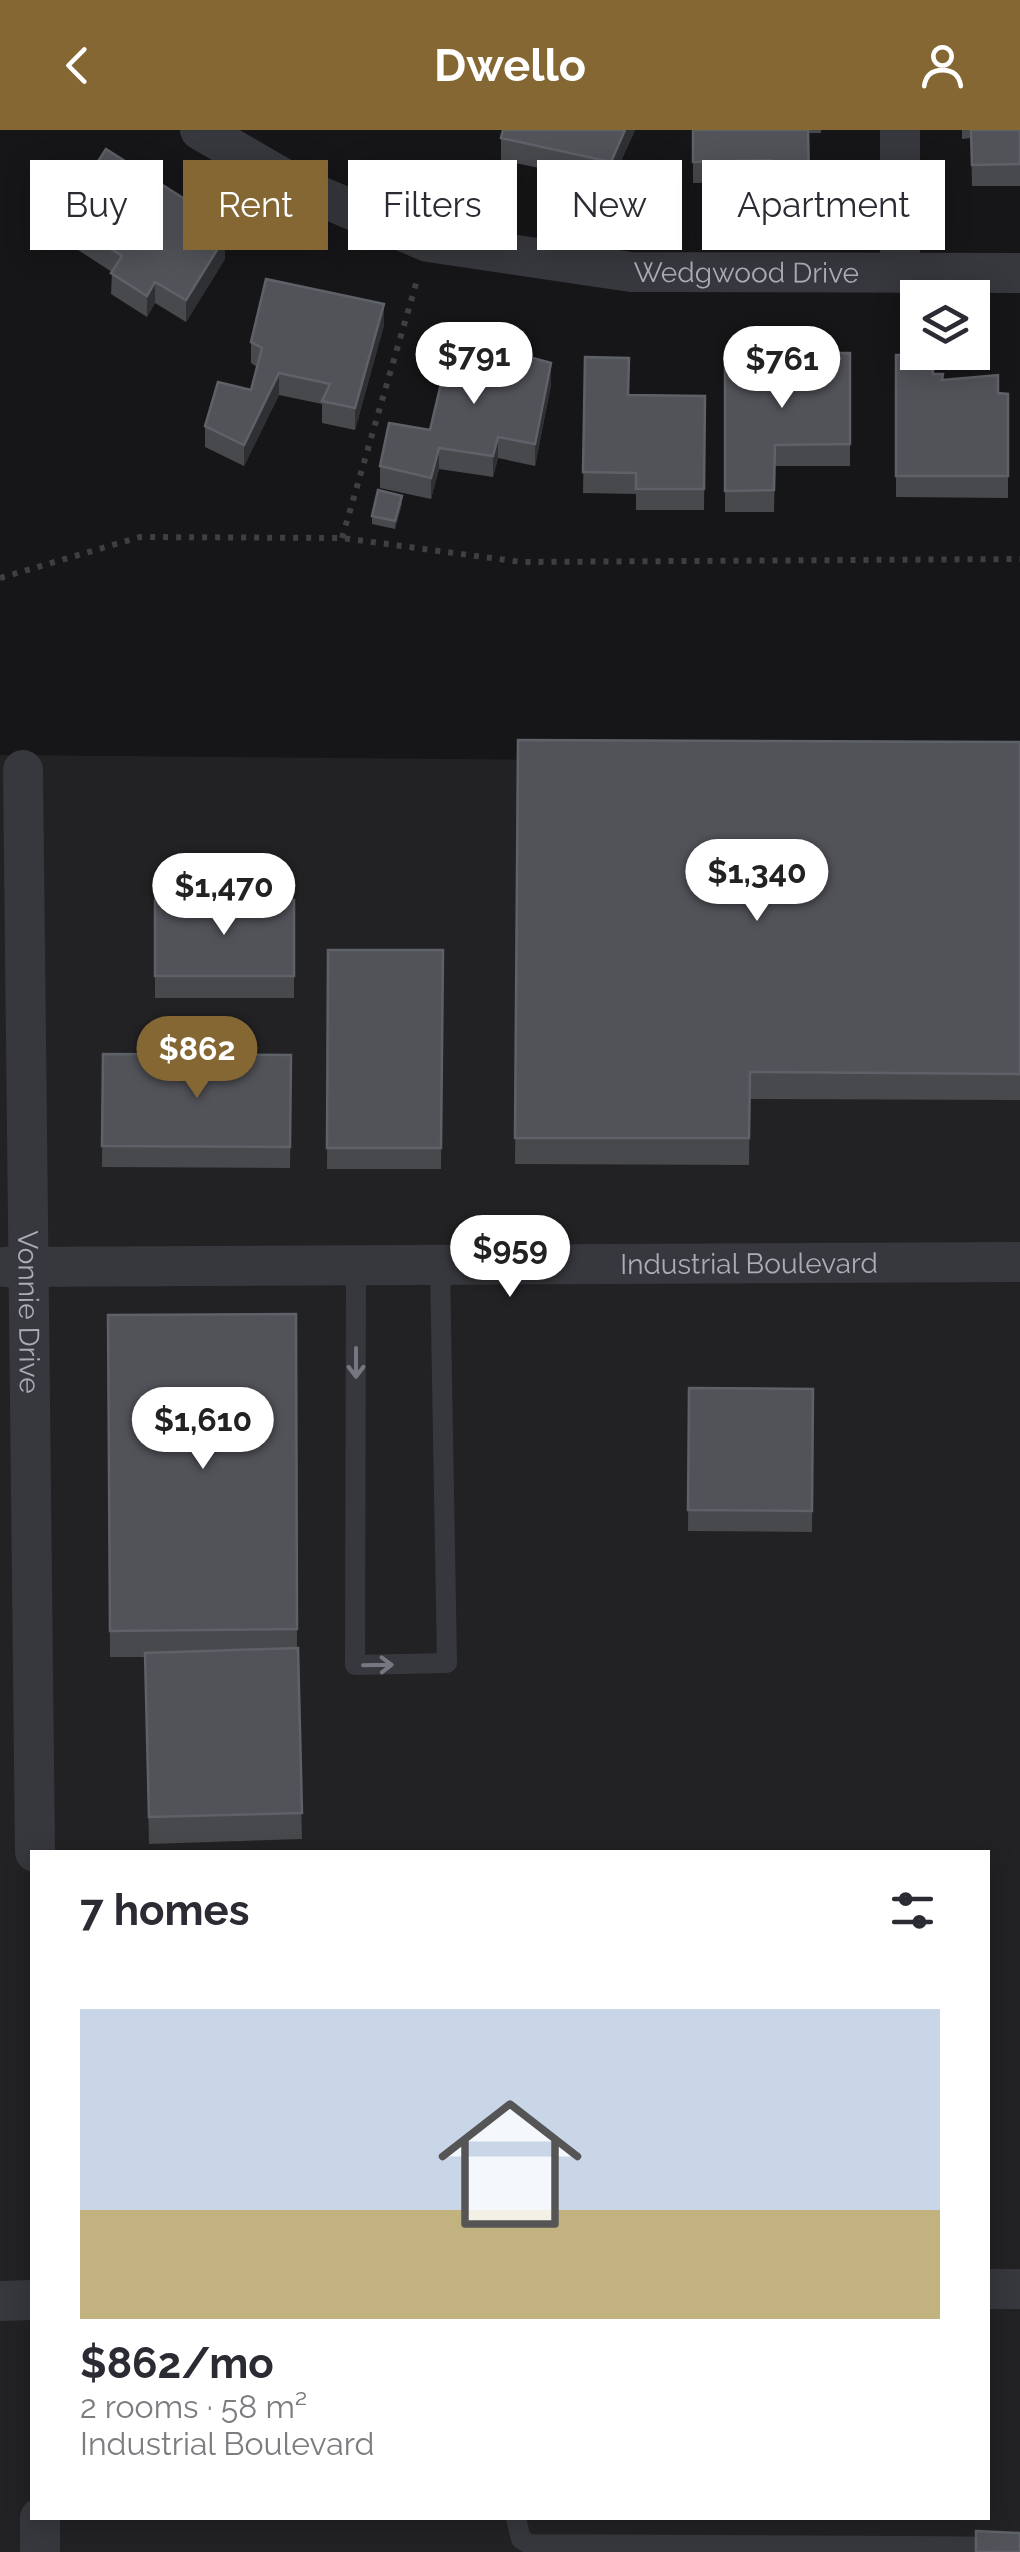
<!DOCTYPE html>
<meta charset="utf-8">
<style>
:root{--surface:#fff;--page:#f2f2f3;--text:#2b2b33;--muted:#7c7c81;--accent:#856733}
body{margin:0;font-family:Raleway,sans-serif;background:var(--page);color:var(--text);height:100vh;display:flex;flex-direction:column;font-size:38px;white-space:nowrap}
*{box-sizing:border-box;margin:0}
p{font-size:32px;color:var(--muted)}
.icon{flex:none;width:55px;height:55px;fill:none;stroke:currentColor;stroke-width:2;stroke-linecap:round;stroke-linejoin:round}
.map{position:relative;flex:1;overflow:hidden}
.sheet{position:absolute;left:30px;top:1720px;width:960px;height:670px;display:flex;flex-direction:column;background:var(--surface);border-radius:0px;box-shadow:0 5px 25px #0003}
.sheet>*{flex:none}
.banner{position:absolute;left:30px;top:30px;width:960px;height:90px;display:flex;gap:20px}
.fabs{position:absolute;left:900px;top:150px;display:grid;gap:20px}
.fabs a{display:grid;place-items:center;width:90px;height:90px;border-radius:0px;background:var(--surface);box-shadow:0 5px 25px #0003;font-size:50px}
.price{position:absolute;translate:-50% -85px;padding:0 22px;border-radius:35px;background:#fff;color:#222;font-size:32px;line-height:65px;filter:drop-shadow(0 2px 5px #0008)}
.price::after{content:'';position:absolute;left:50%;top:60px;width:30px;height:22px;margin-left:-15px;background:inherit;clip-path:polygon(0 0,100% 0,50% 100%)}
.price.selected{background:var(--accent);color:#fff}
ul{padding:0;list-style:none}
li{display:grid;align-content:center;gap:20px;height:530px;padding:0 50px}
li span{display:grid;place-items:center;height:310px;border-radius:0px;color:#555}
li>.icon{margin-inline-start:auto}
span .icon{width:180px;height:180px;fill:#fffc;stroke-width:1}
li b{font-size:42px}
h2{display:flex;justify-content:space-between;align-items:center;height:120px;padding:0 50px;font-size:42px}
.tag{padding:0 35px;border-radius:0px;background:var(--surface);box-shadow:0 5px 25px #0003;font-size:35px;line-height:90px}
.tag.selected{background:var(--accent);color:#fff}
header{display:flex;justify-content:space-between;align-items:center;height:130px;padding:0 50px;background:var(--accent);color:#fff;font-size:45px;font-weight:700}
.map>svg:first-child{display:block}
.built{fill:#222225;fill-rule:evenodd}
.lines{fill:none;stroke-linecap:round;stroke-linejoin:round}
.path{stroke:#3d3f44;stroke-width:6;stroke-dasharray:5 8;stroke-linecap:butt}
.service{stroke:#37383d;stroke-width:20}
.minor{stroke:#37383d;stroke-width:40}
.wall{fill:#47494d}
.shaded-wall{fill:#2f3033}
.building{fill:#525359;stroke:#5f6168;stroke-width:2.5}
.oneway{stroke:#757881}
.labels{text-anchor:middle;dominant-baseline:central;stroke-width:8;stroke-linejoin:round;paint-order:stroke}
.street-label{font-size:28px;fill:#a8adb8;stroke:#111113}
</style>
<header><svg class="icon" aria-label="back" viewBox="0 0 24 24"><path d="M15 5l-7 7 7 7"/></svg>Dwello<svg class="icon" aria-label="person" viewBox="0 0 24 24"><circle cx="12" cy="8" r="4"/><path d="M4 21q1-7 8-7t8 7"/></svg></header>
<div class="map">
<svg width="1020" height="2422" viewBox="0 0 1020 2422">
<rect width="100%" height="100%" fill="#161618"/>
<path class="built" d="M0 625 1020 634V2422H0ZM32 1722H988V2388H32Z"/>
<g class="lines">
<path class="path" d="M342 408 418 147
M0 448 140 407 342 408 521 432 1020 429"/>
<path class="service" d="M356 1135 355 1535 447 1533 440 1135
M516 2388 521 2409 529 2414 911 2416V2422
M911 2416 1020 2417"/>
<g class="minor">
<path id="s1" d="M200 0 298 57 428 112 631 142 1020 143"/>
<path d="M900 143V0"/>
<path id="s2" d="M23 640 35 1722"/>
<path id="s3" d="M4 1137 1020 1132"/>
<path d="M988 2159H1020"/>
<path d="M0 2171 32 2170"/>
<path d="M40 2422V2388"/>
</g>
</g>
<path class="wall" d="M503 0H635L611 53 501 30V8Z
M693 0H821V3H808L809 69H771V52L693 53Z
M962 0H1020V56H972L971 8 962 9Z
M77 64 197 89 225 129 186 192 155 173 147 187 111 164 112 142 78 120V98L83 89 77 86Z
M384 195 355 300 322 293V274L279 265 244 336 205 317V296L251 260 257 237 251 233V212Z
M850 223V336H775L774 382H725V234L751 235Z
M521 225 551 255 535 336 498 328 493 347 439 339 431 369 380 358V336L430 300Z
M896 225 943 250 998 263 1008 264V368L896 367Z
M585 227 628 265 705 266 704 380H636V364L583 363Z
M402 374 395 399 372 394V386Z
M518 610 1020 612V970L750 969 749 1035 515 1034Z
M155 770H294V868H155Z
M328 820H443L441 1039H327Z
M103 924 291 925 290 1038 102 1037Z
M296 1184 297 1518 302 1709 149 1714 145 1527H110L108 1185Z
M689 1258 813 1259 812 1402 688 1401Z"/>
<path class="shaded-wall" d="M625 0H635L611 53V32Z
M225 107V129L186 192V170Z
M155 152V173L147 187V166Z
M384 174V195L355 300V278Z
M551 233V255L535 336V314Z
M279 243V265L244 336V315Z
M498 307V328L493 347V326Z
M439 318V339L431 369V348Z
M402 366V374L395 399V391Z"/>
<path class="building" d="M503 0H625L611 32 501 8Z
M693 0H808L809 48H771V30L693 32Z
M971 0H1020V34L972 35Z
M106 19 197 77 192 85 225 107 186 170 155 152 147 166 111 143 122 126 78 98 93 74 77 64Z
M266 149 384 174 355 278 322 271 330 254 279 243 244 315 205 296 218 252 251 260 262 218 251 212Z
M452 207 521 218 518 224 551 233 535 314 498 307 493 326 439 318 431 348 380 336 389 293 430 300Z
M751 223H850V314L775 315 774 360 725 361V234L752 235Z
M896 225H933V244H943L942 250 998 245V263L1008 264V346H896Z
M585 227 629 228 628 265 705 266 704 359H636V343L583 342Z
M378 360 402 366 395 391 372 386Z
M518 610 1020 612V944L750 942 749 1008H515Z
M155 770H294V846H155Z
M328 820H443L441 1018H327Z
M209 912 231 913V925H209Z
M103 924 291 925 290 1017 102 1016Z
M296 1184 297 1499 110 1501 108 1185Z
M689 1258 813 1259 812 1381 688 1380Z
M298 1518 302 1683 149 1687 145 1523Z
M976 2401 1020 2403V2422H976Z"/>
<defs><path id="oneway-shaft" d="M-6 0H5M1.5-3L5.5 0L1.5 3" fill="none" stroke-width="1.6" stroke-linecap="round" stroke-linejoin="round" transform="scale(2.5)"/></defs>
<g class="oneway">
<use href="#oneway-shaft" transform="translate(356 1233) rotate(90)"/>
<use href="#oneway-shaft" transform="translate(378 1535) rotate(-1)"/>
</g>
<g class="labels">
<g class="street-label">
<text stroke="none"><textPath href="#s1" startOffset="575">Wedgwood Drive</textPath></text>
<text stroke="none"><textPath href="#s3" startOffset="745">Industrial Boulevard</textPath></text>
<text stroke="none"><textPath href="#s2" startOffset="542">Vonnie Drive</textPath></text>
</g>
</g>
</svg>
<div class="fabs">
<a><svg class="icon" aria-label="layers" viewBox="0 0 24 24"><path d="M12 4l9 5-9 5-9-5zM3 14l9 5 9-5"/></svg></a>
</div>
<b class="price" style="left:474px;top:277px">$791</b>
<b class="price" style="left:782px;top:281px">$761</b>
<b class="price" style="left:757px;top:794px">$1,340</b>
<b class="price" style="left:224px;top:808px">$1,470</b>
<b class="price selected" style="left:197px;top:971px">$862</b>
<b class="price" style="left:510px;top:1170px">$959</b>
<b class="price" style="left:203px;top:1342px">$1,610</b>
<div class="banner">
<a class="tag">Buy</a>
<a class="tag selected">Rent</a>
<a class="tag">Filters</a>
<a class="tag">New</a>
<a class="tag">Apartment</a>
</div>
<section class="sheet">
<h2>7 homes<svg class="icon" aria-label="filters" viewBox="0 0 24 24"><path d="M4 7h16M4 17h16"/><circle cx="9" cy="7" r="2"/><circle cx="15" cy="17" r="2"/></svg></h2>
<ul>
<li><span style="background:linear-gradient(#c9d6e8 65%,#c2b280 0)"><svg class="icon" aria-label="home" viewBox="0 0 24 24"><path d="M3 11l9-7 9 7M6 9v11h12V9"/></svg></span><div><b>$862/mo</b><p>2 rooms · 58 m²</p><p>Industrial Boulevard</p></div></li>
</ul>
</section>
</div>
